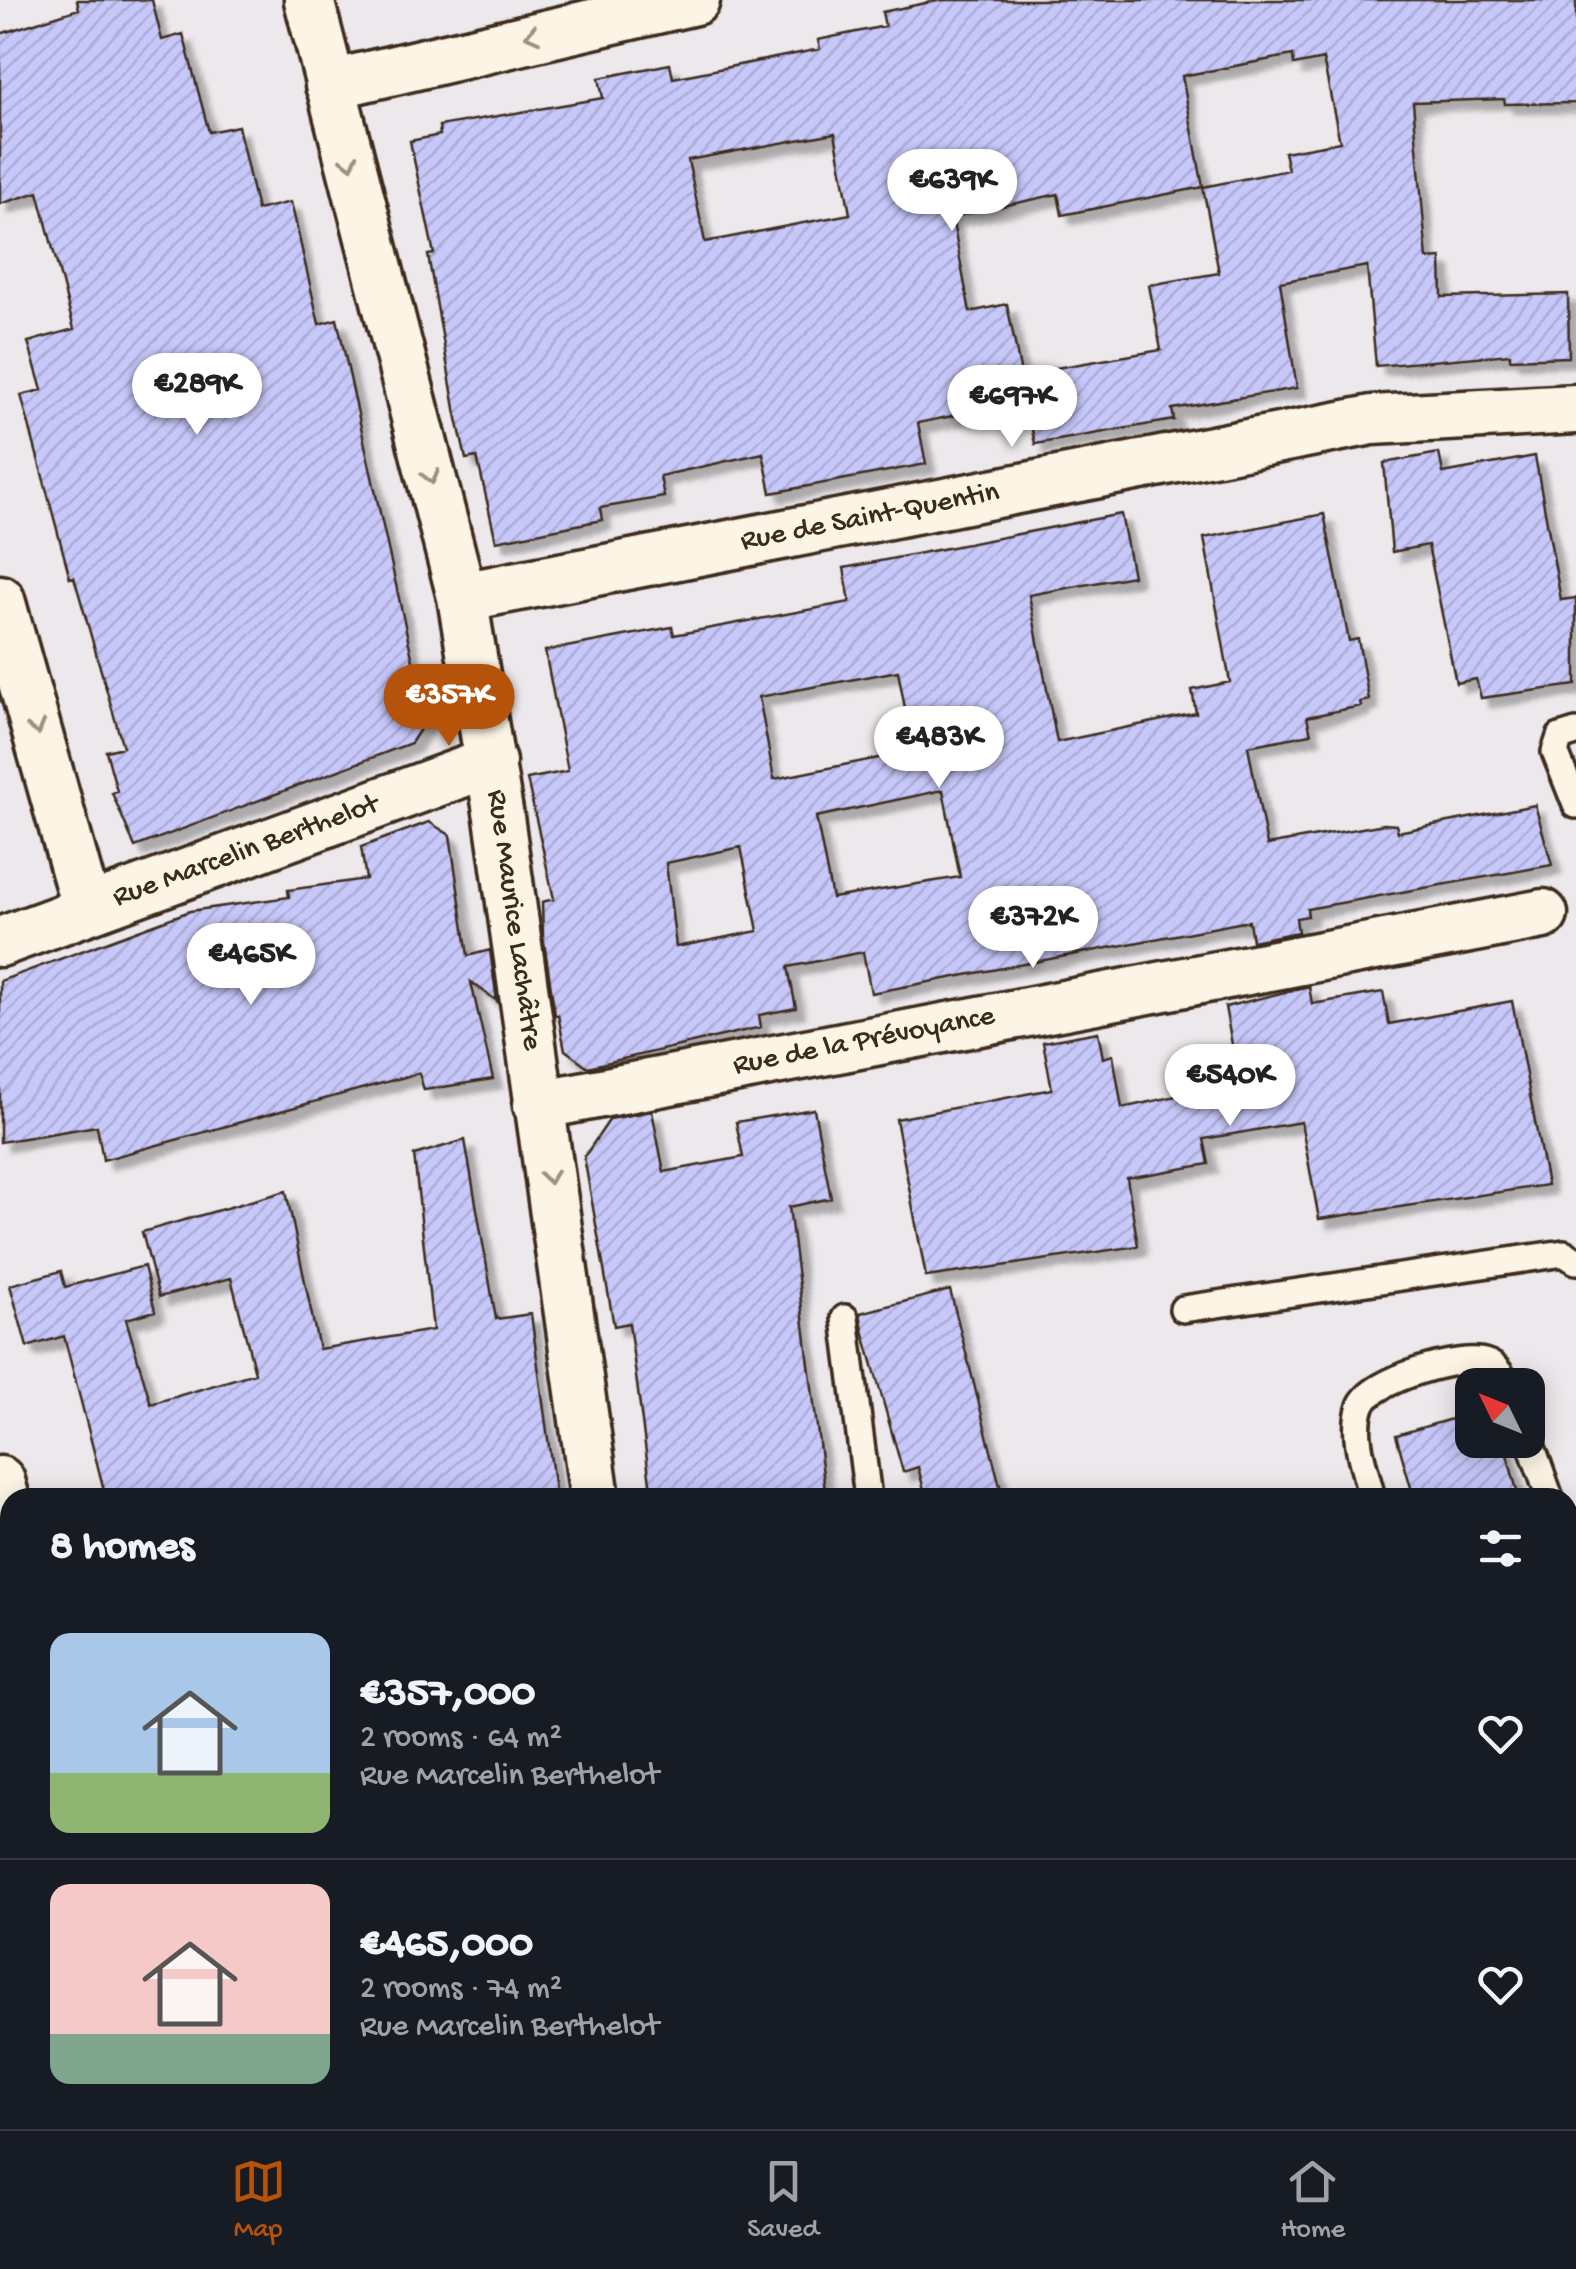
<!DOCTYPE html>
<meta charset="utf-8">
<style>
:root{--surface:#171b24;--page:#242831;--text:#f1f3f6;--muted:#9ea1a6;--line:#363941;--accent:#b45309}
body{margin:0;font-family:"Gochi Hand",sans-serif;background:var(--page);color:var(--text);height:100vh;display:flex;flex-direction:column;font-size:38px;white-space:nowrap}
*{box-sizing:border-box;margin:0}
p{font-size:32px;color:var(--muted)}
.icon{flex:none;width:55px;height:55px;fill:none;stroke:currentColor;stroke-width:2;stroke-linecap:round;stroke-linejoin:round}
.map{position:relative;flex:1;overflow:hidden}
.panel{position:absolute;left:0px;top:1488px;width:1578px;height:642px;display:flex;flex-direction:column;background:var(--surface);border-radius:30px 30px 0 0;box-shadow:0 5px 25px #0003}
.panel>*{flex:none}
.needle{width:65px;rotate:313deg}
.controls{position:absolute;left:1455px;top:1368px;display:grid;gap:20px}
.controls a{display:grid;place-items:center;width:90px;height:90px;border-radius:20px;background:var(--surface);box-shadow:0 5px 25px #0003;font-size:50px}
.price{position:absolute;translate:-50% -85px;padding:0 22px;border-radius:35px;background:#fff;color:#222;font-size:32px;line-height:65px;filter:drop-shadow(0 2px 5px #0008)}
.price::after{content:'';position:absolute;left:50%;top:60px;width:30px;height:22px;margin-left:-15px;background:inherit;clip-path:polygon(0 0,100% 0,50% 100%)}
.price.selected{background:var(--accent);color:#fff}
ul{padding:0;list-style:none}
li{display:flex;align-items:center;gap:30px;height:250px;padding:0 50px}
li+li{border-top:2px solid var(--line)}
li span{display:grid;place-items:center;flex:none;width:280px;height:200px;border-radius:20px;color:#555}
li>.icon{margin-inline-start:auto}
span .icon{width:120px;height:120px;fill:#fffc;stroke-width:1}
li b{font-size:42px}
h2{display:flex;justify-content:space-between;align-items:center;height:120px;padding:0 50px;font-size:42px}
.menu{display:flex;justify-content:space-around;align-items:center;height:140px;border-top:2px solid var(--line);background:var(--surface);font-size:28px;color:var(--muted)}
.menu a{display:grid;justify-items:center;gap:5px}
.menu .selected{color:var(--accent)}
.map>svg:first-child{display:block}
.building{fill:url(#building-hatch);stroke:#3b2a1e;stroke-width:2.5;fill-rule:evenodd;filter:url(#shadow)}
.lines{fill:none;stroke-linecap:round;stroke-linejoin:round}
.service-casing{stroke:#3b2a1e;stroke-width:32}
.minor-casing{stroke:#3b2a1e;stroke-width:55}
.service{stroke:#fcf5e5;stroke-width:25}
.minor{stroke:#fcf5e5;stroke-width:48}
.oneway{stroke:#9c9082}
.labels{text-anchor:middle;dominant-baseline:central;stroke-width:9;stroke-linejoin:round;paint-order:stroke}
.street-label{font-size:30px;fill:#3b2a1e;stroke:#fcf5e5}
</style>
<div class="map">
<svg width="1576" height="2129" viewBox="0 0 1576 2129">
<defs>
<pattern id="building-hatch" width="6" height="6" patternUnits="userSpaceOnUse" patternTransform="scale(2.5)"><rect width="6" height="6" fill="#c7c8fa"/><path d="M-1 1l2-2M0 6l6-6M5 7l2-2" fill="none" stroke="#acacd6"/></pattern>
<filter id="shadow"><feDropShadow dx="9" dy="9" stdDeviation="2.5" flood-color="#0004"/></filter>
</defs>
<rect width="100%" height="100%" fill="#ece8eb"/>
<filter id="ink" filterUnits="userSpaceOnUse"><feTurbulence type="fractalNoise" baseFrequency=".01" numOctaves="2"/><feDisplacementMap in="SourceGraphic" scale="20" xChannelSelector="R" yChannelSelector="G"/><feConvolveMatrix kernelMatrix="1 2 1 2 8 2 1 2 1" color-interpolation-filters="sRGB"/></filter>
<g filter="url(#ink)">
<path class="building" d="M77 0H152L162 40 183 34 209 132 238 126 257 210 291 202 319 324 337 319 426 720 411 743 135 847 112 793 117 791 106 751 123 747 74 577 70 578 21 395 42 390 28 342 74 329 38 192 0 204V34L79 9Z
M940 0H1576V103L1505 104 1504 99 1413 102 1427 259 1441 258 1442 297 1568 294 1569 357 1510 359V354L1376 366 1367 266 1280 282 1297 388 1172 409 1174 420 1035 444 1026 401 918 423 926 464 771 493 763 453 660 476 664 497 600 508 602 520 496 541 477 457 466 459 456 414 428 255 434 254 410 141 440 135 439 126 603 98 599 78 670 64 673 78 820 49 818 40 885 26 882 12ZM1293 55 1294 65 1323 59 1340 142 1284 152 1288 170 1203 187 1219 273 1149 285 1161 350 1021 374 1007 304 970 312 952 217 1058 194 1062 215 1203 187 1182 76ZM835 133 850 214 705 242 688 160Z
M1439 453 1443 473 1535 456 1561 600 1576 598V685L1481 698 1476 679 1456 683 1428 545 1392 552 1384 463Z
M1121 514 1133 576 1029 595 1057 742 1196 713 1192 690 1230 682 1204 538 1324 514 1349 641 1358 639 1369 700 1360 702 1361 706 1307 717 1311 734 1248 746 1267 845 1384 824 1396 825 1398 832 1535 805 1552 865 1307 909 1308 916 1296 918 1298 932 1252 941 1249 921 871 993 863 952 788 967 796 1008 759 1015 761 1027 588 1067 565 1050 558 1015H555L543 935 542 902 554 899 527 779 568 771 545 651 672 627 674 635 850 602 844 568ZM898 671 913 751 774 779 759 697ZM943 790 960 877 832 898 816 817ZM741 847 758 931 676 947 666 863Z
M429 822 450 835 468 956 490 950 497 1001 471 982 493 1079 424 1090 419 1073 103 1160 97 1126 0 1142V981L190 911 289 897 288 890 366 879 361 847Z
M1309 986 1312 1004 1383 992 1389 1024 1512 1001 1547 1185 1319 1219 1301 1122 1204 1139 1209 1164 1127 1178 1138 1246 926 1277 896 1119 1052 1089 1043 1042 1098 1032 1103 1058 1113 1055 1122 1108 1239 1082 1225 1007Z
M814 1109 831 1198 789 1207 826 1498H652L629 1323 614 1326 584 1157 610 1119 652 1111 664 1172 743 1157 736 1122Z
M465 1140 496 1319 531 1314 556 1498H106L64 1336 27 1347 10 1285 61 1271 65 1287 144 1266 155 1311 126 1319 151 1404 255 1373 231 1278 159 1297 142 1232 286 1191 319 1349 433 1330 414 1155Z
M950 1290 1003 1498H926L918 1467 903 1472 863 1330 860 1313Z
M1472 1413V1440H1503L1519 1498H1414L1396 1435Z"/>
<g class="lines">
<g class="service-casing">
<path id="service" d="M1576 732 1560 737 1555 752 1576 805
M1183 1309 1564 1253 1576 1261
M845 1318 868 1498
M1528 1436 1550 1498
M1372 1498C1365 1469 1351 1435 1361 1406 1370 1380 1463 1353 1487 1363 1497 1366 1502 1377 1508 1385
M1568 1546 1576 1569
M949 2120 950 2129
M1519 2120 1521 2129"/>
</g>
<g class="minor-casing">
<path id="minor" d="M309 0 462 597 499 817 595 1498
M330 85 695 0
M462 597 1372 420 1576 409
M0 600 87 910
M0 942 491 762
M538 1105 1543 914
M0 1481 10 1518
M190 2120 193 2129
M685 2120 686 2129"/>
</g>
<use href="#service" class="service"/>
<use href="#minor" class="minor"/>
</g>
<defs><path id="oneway-chevron" d="M-2-3.5L2.5 0L-2 3.5" fill="none" stroke-width="1.6" stroke-linecap="round" stroke-linejoin="round" transform="scale(2.5)"/></defs>
<g class="oneway">
<use href="#oneway-chevron" transform="translate(532 35) rotate(166)"/>
<use href="#oneway-chevron" transform="translate(350 162) rotate(76)"/>
<use href="#oneway-chevron" transform="translate(431 477) rotate(76)"/>
<use href="#oneway-chevron" transform="translate(37 728) rotate(74)"/>
<use href="#oneway-chevron" transform="translate(549 1177) rotate(82)"/>
</g>
</g>
<g class="labels">
<g class="street-label">
<text transform="translate(870 518) rotate(-11)">Rue de Saint-Quentin</text>
<text transform="translate(246 852) rotate(-20)">Rue Marcelin Berthelot</text>
<text transform="translate(513 920) rotate(82)">Rue Maurice Lachâtre</text>
<text transform="translate(864 1042) rotate(-11)">Rue de la Prévoyance</text>
</g>
</g>
</svg>
<div class="controls">
<a><svg class="needle" viewBox="-14 -14 28 28"><path d="M0-13l5 13h-10z" fill="#e53935"/><path d="M0 13l5-13h-10z" fill="#9ea1a6"/></svg></a>
</div>
<b class="price" style="left:952px;top:234px">€639K</b>
<b class="price" style="left:197px;top:438px">€289K</b>
<b class="price" style="left:1012px;top:450px">€697K</b>
<b class="price selected" style="left:449px;top:749px">€357K</b>
<b class="price" style="left:939px;top:791px">€483K</b>
<b class="price" style="left:1033px;top:971px">€372K</b>
<b class="price" style="left:251px;top:1008px">€465K</b>
<b class="price" style="left:1230px;top:1129px">€540K</b>
<section class="panel">
<h2>8 homes<svg class="icon" aria-label="filters" viewBox="0 0 24 24"><path d="M4 7h16M4 17h16"/><circle cx="9" cy="7" r="2"/><circle cx="15" cy="17" r="2"/></svg></h2>
<ul>
<li><span style="background:linear-gradient(#a9c7e8 70%,#8fb573 0)"><svg class="icon" aria-label="home" viewBox="0 0 24 24"><path d="M3 11l9-7 9 7M6 9v11h12V9"/></svg></span><div><b>€357,000</b><p>2 rooms · 64 m²</p><p>Rue Marcelin Berthelot</p></div><svg class="icon" aria-label="heart" viewBox="0 0 24 24"><path d="M12 20l-8-8c-3-5 5-10 8-4 3-6 11-1 8 4z"/></svg></li>
<li><span style="background:linear-gradient(#f6c9c9 75%,#7fa58c 0)"><svg class="icon" aria-label="home" viewBox="0 0 24 24"><path d="M3 11l9-7 9 7M6 9v11h12V9"/></svg></span><div><b>€465,000</b><p>2 rooms · 74 m²</p><p>Rue Marcelin Berthelot</p></div><svg class="icon" aria-label="heart" viewBox="0 0 24 24"><path d="M12 20l-8-8c-3-5 5-10 8-4 3-6 11-1 8 4z"/></svg></li>
</ul>
</section>
</div>
<nav class="menu">
<a class="selected"><svg class="icon" aria-label="map" viewBox="0 0 24 24"><path d="M3 6l6-2 6 2 6-2v14l-6 2-6-2-6 2zM9 4v14M15 6v14"/></svg>Map</a>
<a><svg class="icon" aria-label="saved" viewBox="0 0 24 24"><path d="M7 4h10v16l-5-4-5 4z"/></svg>Saved</a>
<a><svg class="icon" aria-label="home" viewBox="0 0 24 24"><path d="M3 11l9-7 9 7M6 9v11h12V9"/></svg>Home</a>
</nav>
